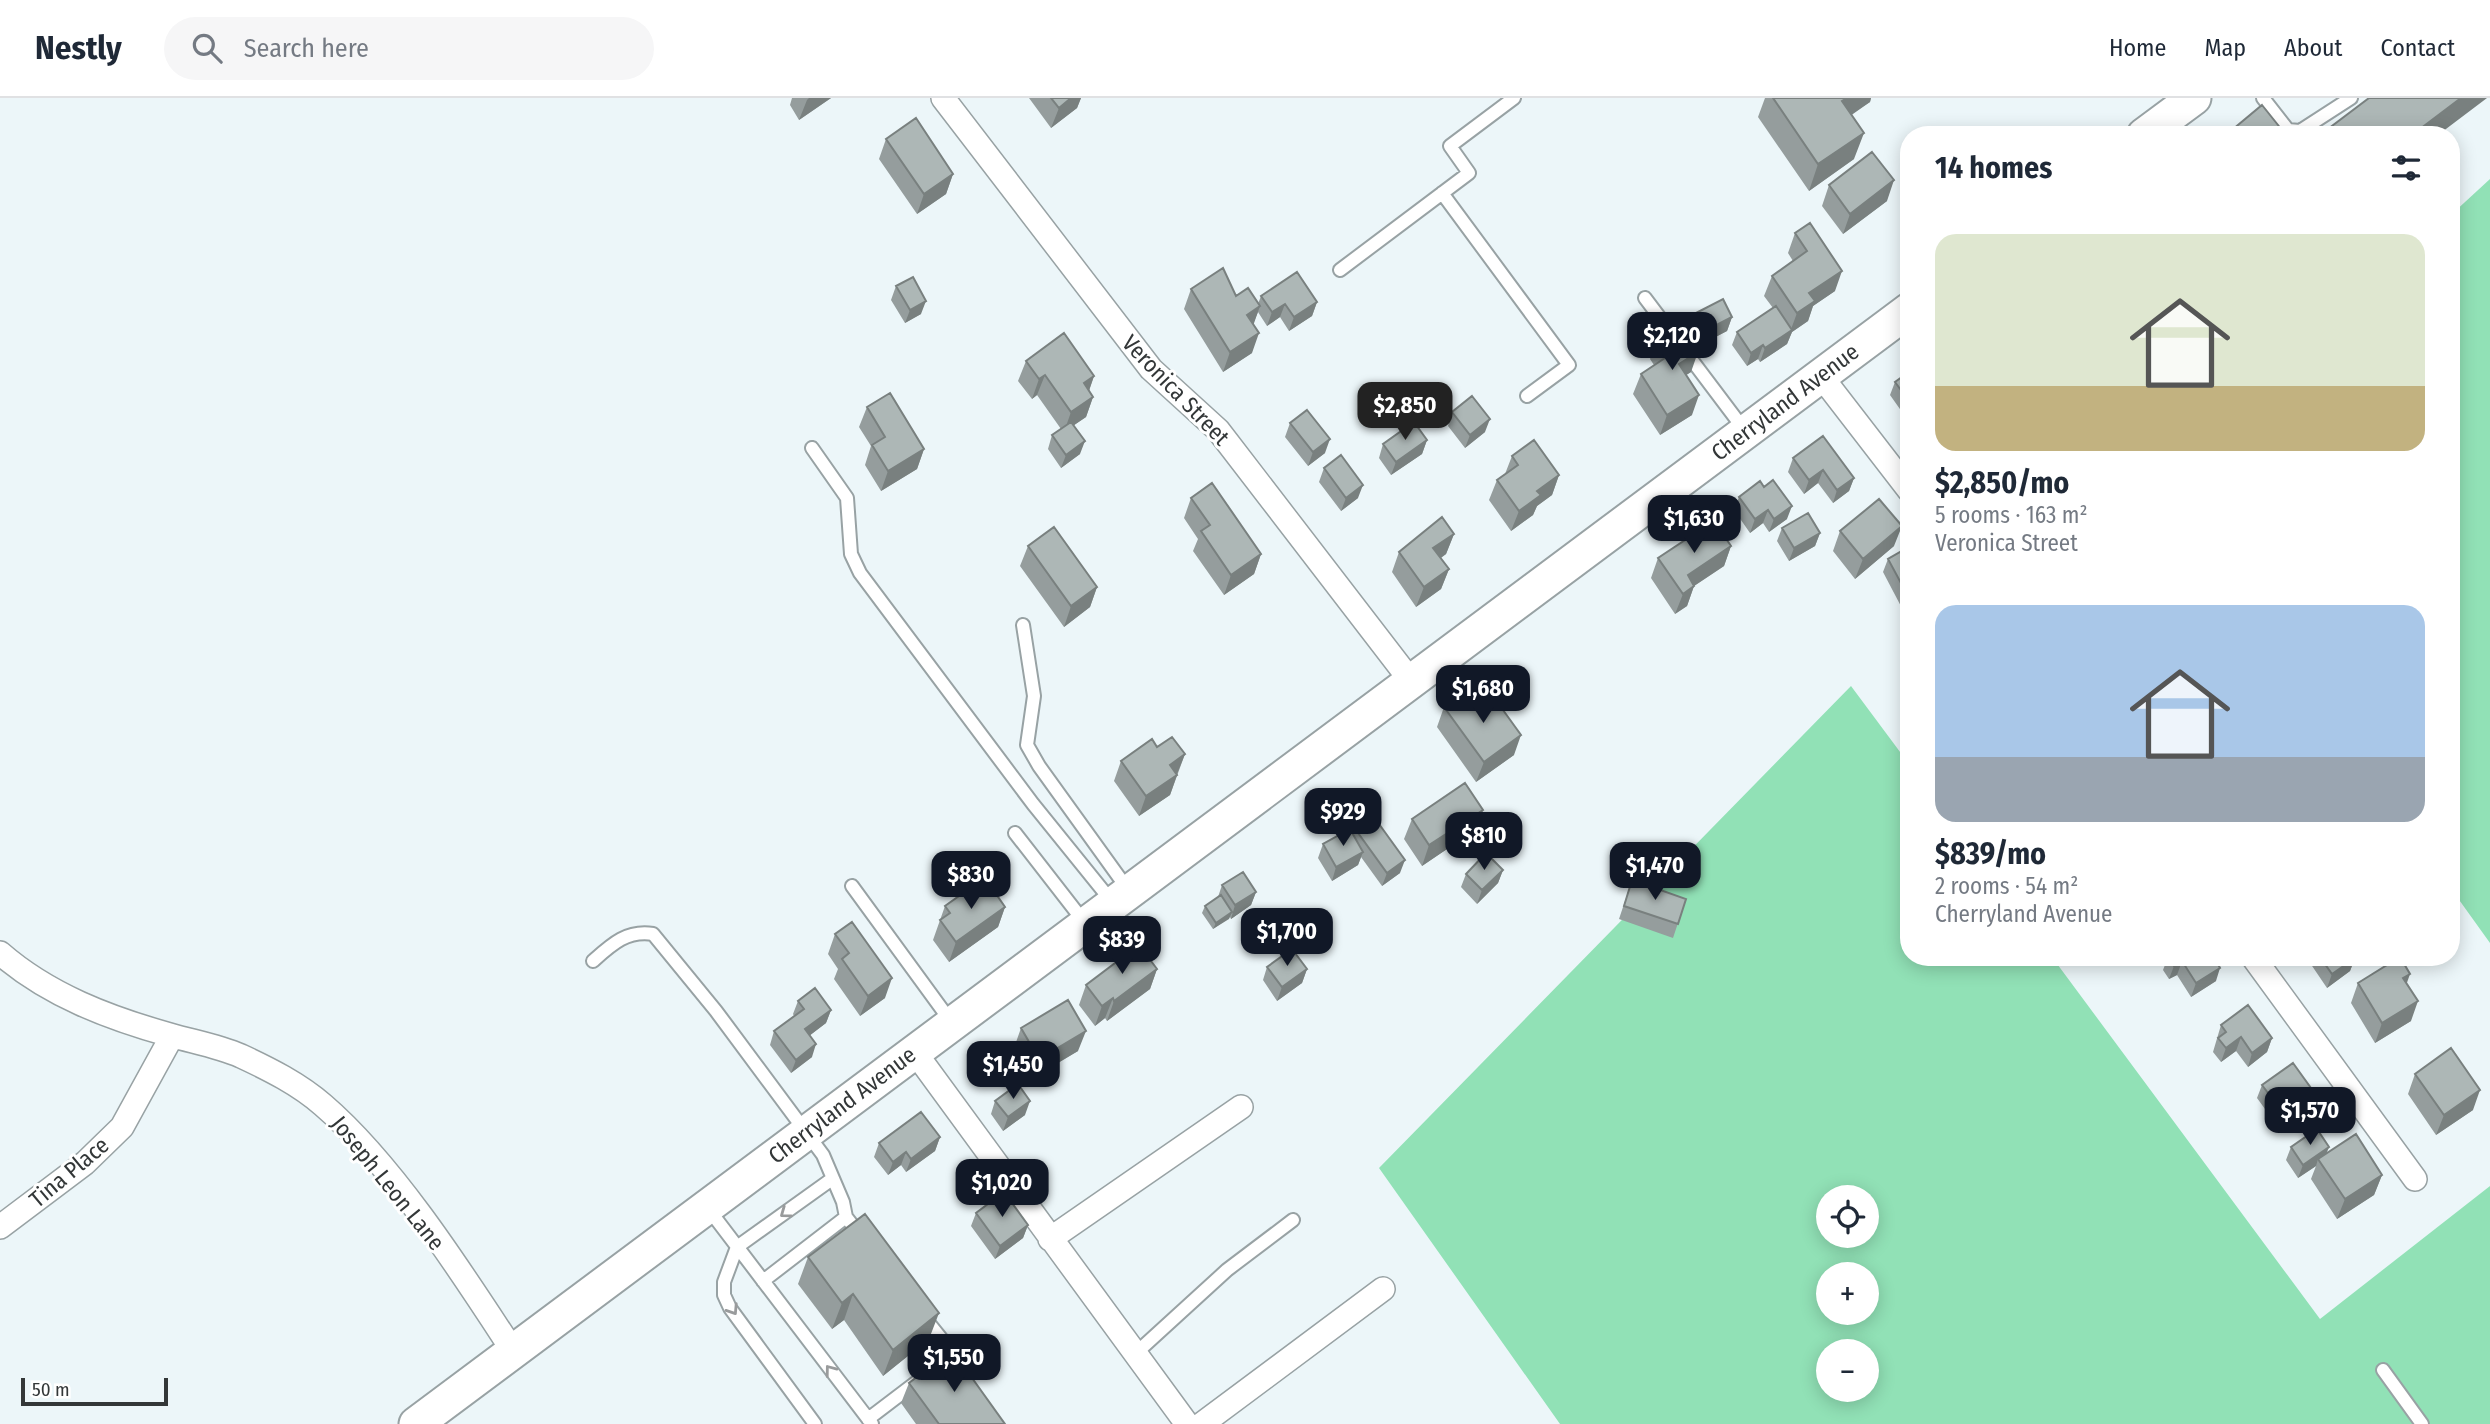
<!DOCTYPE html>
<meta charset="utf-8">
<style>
:root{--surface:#fff;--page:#f6f6f7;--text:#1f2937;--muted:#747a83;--line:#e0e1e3;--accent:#111827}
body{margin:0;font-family:"Fira Sans Condensed",sans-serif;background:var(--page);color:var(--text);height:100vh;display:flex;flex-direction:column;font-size:26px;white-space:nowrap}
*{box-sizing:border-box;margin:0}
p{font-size:23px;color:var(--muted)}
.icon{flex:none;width:38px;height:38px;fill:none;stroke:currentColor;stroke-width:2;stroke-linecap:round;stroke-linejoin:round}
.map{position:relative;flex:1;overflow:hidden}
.side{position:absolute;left:1900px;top:28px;width:560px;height:840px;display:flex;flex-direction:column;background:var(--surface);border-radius:28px;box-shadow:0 4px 18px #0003}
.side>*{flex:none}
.controls{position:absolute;left:1816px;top:1087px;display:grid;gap:14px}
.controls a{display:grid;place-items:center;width:63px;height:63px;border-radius:50%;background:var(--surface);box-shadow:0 4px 18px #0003;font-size:35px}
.scale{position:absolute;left:21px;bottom:18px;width:147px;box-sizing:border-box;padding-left:7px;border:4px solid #333738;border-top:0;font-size:19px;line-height:24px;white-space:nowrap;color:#333738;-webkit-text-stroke:5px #fff;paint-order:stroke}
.price{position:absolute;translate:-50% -60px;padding:0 16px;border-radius:14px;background:var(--accent);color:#fff;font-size:23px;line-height:46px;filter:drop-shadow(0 2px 4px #0008)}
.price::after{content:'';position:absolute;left:50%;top:42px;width:21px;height:16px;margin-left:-10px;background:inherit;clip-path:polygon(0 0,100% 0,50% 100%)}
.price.on{background:#222;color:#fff}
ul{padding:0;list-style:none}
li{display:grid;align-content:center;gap:14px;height:371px;padding:0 35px}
li span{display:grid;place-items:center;height:217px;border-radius:21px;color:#555}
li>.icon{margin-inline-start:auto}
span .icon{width:126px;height:126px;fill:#fffc;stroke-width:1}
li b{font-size:30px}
h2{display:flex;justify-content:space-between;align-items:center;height:84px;padding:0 35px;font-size:30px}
header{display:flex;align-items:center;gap:42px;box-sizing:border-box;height:98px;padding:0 35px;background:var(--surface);border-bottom:2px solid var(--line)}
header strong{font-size:33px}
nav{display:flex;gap:38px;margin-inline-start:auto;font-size:24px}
.search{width:490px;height:63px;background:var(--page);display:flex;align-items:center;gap:18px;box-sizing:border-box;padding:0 24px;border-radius:38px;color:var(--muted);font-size:26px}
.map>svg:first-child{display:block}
.green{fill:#91e1b6;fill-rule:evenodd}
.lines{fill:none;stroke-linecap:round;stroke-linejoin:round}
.lane-casing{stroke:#98a2a4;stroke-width:16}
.street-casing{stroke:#98a2a4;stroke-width:26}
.secondary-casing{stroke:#98a2a4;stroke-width:37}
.lane{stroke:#fff;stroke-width:12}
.street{stroke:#fff;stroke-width:23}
.secondary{stroke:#fff;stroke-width:33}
.wall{fill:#959d9d}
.shaded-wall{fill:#79807f}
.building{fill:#adb7b6;stroke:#79807f;stroke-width:2}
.oneway{stroke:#999b9c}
.labels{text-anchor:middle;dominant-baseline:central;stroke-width:6;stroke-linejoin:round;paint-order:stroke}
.street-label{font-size:23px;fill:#333738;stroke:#fff}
</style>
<header>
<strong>Nestly</strong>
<div class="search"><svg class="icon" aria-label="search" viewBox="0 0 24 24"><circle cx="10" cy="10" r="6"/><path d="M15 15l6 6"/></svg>Search here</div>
<nav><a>Home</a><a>Map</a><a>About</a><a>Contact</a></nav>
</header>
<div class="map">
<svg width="2490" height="1326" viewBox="0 0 2490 1326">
<rect width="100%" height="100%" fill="#ecf6f9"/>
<path class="green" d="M2490 81V845L2452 792V116Z
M1851 588 1909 666V859H2052L2320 1221 2490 1088V1326H1560L1379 1070ZM1829 1099H1867V1138H1829ZM1829 1176H1867V1214H1829ZM1829 1253H1867V1292H1829Z"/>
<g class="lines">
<g class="lane-casing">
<path id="lane" d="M2263 0 2288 32 2300 33 2351 0
M1442 95 1569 267 1527 298
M1340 172 1469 75 1450 48 1514 0
M1645 200 1746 334
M812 350 847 400 851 456 860 475 1033 706 1113 805
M1023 527 1034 598 1027 647 1039 668 1129 793
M1015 735 1085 825
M852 788 952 925
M593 863C612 846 627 832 653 836L716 913 823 1057 843 1104 846 1119 860 1137
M707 1109 872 1326
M763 1183 846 1119
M923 1218 952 1254 944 1264
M1135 1256 1227 1172 1293 1122
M2383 1272 2422 1326
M868 1321 918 1283
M815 1326 730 1210 724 1197V1184L737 1149 832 1081"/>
</g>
<g class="street-casing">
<path id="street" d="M943 0 1151 271 1218 332 1411 583
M1821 278 1909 392
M0 855C48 897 109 920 170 937 194 944 218 948 241 958 269 971 299 986 323 1007 393 1067 462 1175 513 1253
M2253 859 2415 1081
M914 953 1187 1326
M0 1129 85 1065 122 1029 172 938
M1050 1141 1241 1009
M1202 1326 1383 1191"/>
</g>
<g class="secondary-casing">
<path id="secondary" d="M2144 37 2194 0
M416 1326 1909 212"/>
</g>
<use href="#lane" class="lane"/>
<use href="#street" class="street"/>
<use href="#secondary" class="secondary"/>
</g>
<path class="wall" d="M792 0H831L799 22 790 7Z
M1029 0H1081L1077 10 1051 30Z
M1765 0H1871L1870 4 1851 16 1854 61 1809 93 1758 19Z
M886 41 953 76 946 96 917 116 879 61Z
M1829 87 1887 103 1843 136 1822 108Z
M1795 135 1835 193 1813 208 1808 223 1792 234 1787 246 1760 264 1758 261 1747 268 1732 247 1737 234 1773 210 1764 198 1772 178 1793 163 1788 155Z
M896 188 921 216 905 225 891 202Z
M1191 191 1236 198 1258 206 1261 198 1317 204 1312 218 1289 233 1280 219 1267 228 1258 214 1253 226 1252 255 1223 274 1184 211Z
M1696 215 1732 219 1727 233 1700 247 1691 229Z
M1657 241 1691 274 1686 277 1692 317 1660 337 1633 296 1641 276 1654 267 1650 261Z
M1026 263 1094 278 1089 293 1093 299 1086 319 1074 327 1080 356 1061 370 1048 351 1052 337 1061 331 1037 297 1032 301 1018 283Z
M1909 274V320L1907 321 1890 297 1895 284Z
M867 309 924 351 917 371 881 393 865 367 871 348 859 329Z
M1452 314 1485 334 1465 350 1448 328Z
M1290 325 1325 355 1308 368 1285 339Z
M1427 342 1422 356 1391 377 1379 360 1383 346Z
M1512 358 1559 377 1552 397 1537 408 1533 417 1511 433 1489 402 1497 382 1505 376Z
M1793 360 1854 380 1849 393 1833 405 1818 385 1804 396 1788 374Z
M1324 370 1358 400 1341 413 1319 384Z
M1764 389 1787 421 1769 434 1763 425 1750 435 1734 412 1739 399Z
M1191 400 1261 456 1254 476 1224 497 1193 453 1198 441 1184 420Z
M1782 430 1820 435 1815 448 1789 463 1777 443Z
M1840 433 1894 448 1855 481 1833 453Z
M1454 436 1446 456 1441 460 1449 471 1441 491 1416 509 1392 474 1399 454Z
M1028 448 1097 489 1090 509 1064 529 1020 468Z
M1731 448 1724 468 1694 488 1687 508 1675 516 1651 480 1658 460Z
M1909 455V511L1904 514 1883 474 1888 461Z
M1471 608 1514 657 1476 684 1437 629 1444 609Z
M1185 656 1170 697 1139 718 1114 683 1121 663Z
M1483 712 1475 732 1422 768 1404 741 1412 721Z
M1348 721 1400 775 1382 788 1361 759 1358 767 1332 783 1318 760 1323 746 1343 735Z
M1503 772 1498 785 1477 806 1461 789 1466 776Z
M1632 782 1686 801 1673 840 1619 821Z
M1222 787 1256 794 1251 807 1231 821 1230 819 1213 831 1202 815 1205 808 1218 799Z
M980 792 1005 809 998 829 949 864 933 842 945 808Z
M835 836 885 900 860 918 834 881 838 871 828 856Z
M2155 859H2214L2216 883 2191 899 2177 877 2169 881 2163 872 2168 859 2160 865Z
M2306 859H2355V860L2350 873 2327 890Z
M1267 869 1307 871 1302 885 1277 903 1263 882Z
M1157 871 1150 891 1107 923 1105 920 1095 928 1079 907 1086 887Z
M2358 885 2406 886 2411 923 2375 945 2351 905Z
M798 903 831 912 826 925 810 937 812 959 791 975 770 947 774 933 794 918 793 916Z
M2221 927 2272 940 2267 954 2248 969 2236 953 2221 964 2213 954Z
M1021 930 1078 953 1031 981 1014 950Z
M2415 976 2473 1012 2436 1037 2408 996Z
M2262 987 2312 1011 2281 1033 2257 1000Z
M995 1003 1025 1017 1003 1033 991 1016Z
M940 1039 935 1053 906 1074 901 1067 888 1077 874 1059 879 1045Z
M2291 1049 2327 1055 2382 1077 2374 1097 2337 1121 2311 1081 2316 1068 2298 1080 2286 1062Z
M976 1115 1028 1127 1023 1140 995 1161 971 1128Z
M808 1159 929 1241 883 1278 844 1222 832 1231 798 1186Z
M909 1285 1005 1326H916L901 1305Z"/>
<path class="shaded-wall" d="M809 0H831L799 22 807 2Z
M1071 0H1081L1077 10 1051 30 1059 10Z
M1847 0H1871L1870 4 1833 30 1842 3Z
M2461 0H2487L2438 37H2412Z
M1864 35 1854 61 1809 93 1818 66Z
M953 76 946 96 917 116 924 96Z
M1894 82 1887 103 1843 136 1850 116Z
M1842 173 1835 193 1813 208 1808 223 1792 234 1787 246 1760 264 1765 250 1790 234 1797 215 1809 195Z
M926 203 921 216 905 225 910 212Z
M1317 204 1312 218 1289 233 1294 219Z
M1285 206 1280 219 1267 228 1272 214Z
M1260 208 1253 228 1247 217Z
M1732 219 1727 233 1700 247 1705 233Z
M1259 235 1252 255 1223 274 1230 254Z
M1763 247 1758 261 1747 268 1751 255Z
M1698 254 1691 274 1672 286 1679 266Z
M1045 277 1037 297 1032 301 1039 281Z
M1094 278 1087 298 1084 285Z
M1699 297 1692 317 1660 337 1667 317Z
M1093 299 1086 319 1064 334 1071 314Z
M1490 321 1485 334 1465 350 1470 337Z
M1330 341 1325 355 1308 368 1313 354Z
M1427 342 1422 356 1391 377 1396 364Z
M1085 343 1080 356 1061 370 1066 357Z
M924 351 917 371 881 393 888 373Z
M1823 372 1818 385 1804 396 1809 382Z
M1559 377 1552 397 1537 408 1533 417 1511 433 1519 413 1537 393Z
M1854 380 1849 393 1833 405 1837 392Z
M1363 387 1358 400 1341 413 1346 400Z
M1792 408 1787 421 1769 434 1774 421Z
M1768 412 1763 425 1750 435 1755 421Z
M1902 428 1894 448 1855 481 1863 461Z
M1820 435 1815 448 1789 463 1794 450Z
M1454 436 1446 456 1426 470 1433 450Z
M1731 448 1724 468 1682 496 1688 477Z
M1261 456 1254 476 1224 497 1231 477Z
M1449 471 1441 491 1416 509 1424 489Z
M1694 488 1687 508 1675 516 1683 496Z
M1097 489 1090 509 1064 529 1071 508Z
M1909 500V511L1904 514Z
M1521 637 1514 657 1476 684 1484 664Z
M1185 656 1177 676 1163 687 1170 667Z
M1177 677 1170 697 1139 718 1146 698Z
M1483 712 1475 732 1422 768 1429 747Z
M1363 754 1358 767 1332 783 1336 769Z
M1405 762 1400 775 1382 788 1387 775Z
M1503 772 1498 785 1477 806 1482 792Z
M1256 794 1251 807 1231 821 1235 807Z
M1005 809 998 829 949 864 956 844Z
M1232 814 1229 821 1213 831 1216 825Z
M2162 859H2168L2160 865Z
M2355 860 2350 873 2327 890 2332 876Z
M2182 863 2177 877 2169 881 2174 868Z
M2220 870 2216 883 2191 899 2196 885Z
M1157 871 1150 891 1107 923 1114 903Z
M1307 871 1302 885 1277 903 1282 889Z
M2410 876 2403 896V880Z
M892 880 885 900 860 918 868 898Z
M1113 900 1105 920 1095 928 1102 908Z
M2418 903 2411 923 2375 945 2382 925Z
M831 912 826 925 800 945 805 931Z
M1086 933 1078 953 1031 981 1039 961Z
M2241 939 2236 953 2221 964 2226 950Z
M2272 940 2267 954 2248 969 2252 955Z
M816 946 812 959 791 975 796 962Z
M2480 992 2473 1012 2436 1037 2444 1017Z
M2316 997 2312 1011 2281 1033 2286 1019Z
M1030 1003 1025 1017 1003 1033 1008 1019Z
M940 1039 935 1053 906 1074 911 1061Z
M2329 1049 2324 1062 2318 1061 2316 1068 2298 1080 2303 1067Z
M906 1054 901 1067 888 1077 893 1064Z
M2382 1077 2374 1097 2337 1121 2345 1101Z
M1028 1127 1023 1140 995 1161 1000 1148Z
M853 1196 844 1222 832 1231 842 1205Z
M939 1215 929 1241 883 1278 893 1252Z"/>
<path class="building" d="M1051 0H1071L1059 10Z
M1773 0H1847L1842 3 1864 35 1818 66Z
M2369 0H2461L2412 37H2320Z
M2262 7 2286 37H2226Z
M916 20 953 76 924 96 886 41Z
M1872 54 1894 82 1850 116 1829 87Z
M1810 125 1842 173 1809 195 1815 203 1797 215 1772 178 1807 153 1795 135Z
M1223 170 1236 198 1248 190 1260 208 1247 217 1259 235 1230 254 1191 191Z
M1297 174 1317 204 1294 219 1285 206 1272 214 1261 198Z
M913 179 926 203 910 212 896 188Z
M1723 201 1732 219 1705 233 1696 215Z
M1776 208 1792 232 1765 250 1763 247 1751 255 1737 234Z
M1680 226 1698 254 1679 266 1699 297 1667 317 1641 276 1668 258 1657 241Z
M1064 235 1094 278 1084 285 1093 299 1071 314 1045 277 1039 281 1026 263Z
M1909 274V303L1895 284Z
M890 295 924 351 888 373 872 347 885 339 867 309Z
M1472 298 1490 321 1470 337 1452 314Z
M1307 312 1330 341 1313 354 1290 325Z
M1071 324 1085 343 1066 357 1052 337Z
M1414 324 1427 342 1396 364 1383 346Z
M1823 338 1854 380 1837 392 1823 372 1809 382 1793 360Z
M1534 342 1559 377 1537 393 1541 397 1519 413 1497 382 1518 367 1512 358Z
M1341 357 1363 387 1346 400 1324 370Z
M1773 382 1792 408 1774 421 1768 412 1755 421 1739 399 1760 383 1764 389Z
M1212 385 1261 456 1231 477 1201 433 1210 427 1191 400Z
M1879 401 1902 428 1863 461 1840 433Z
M1808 415 1820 435 1794 450 1782 430Z
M1442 419 1454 436 1433 450 1449 471 1424 489 1399 454Z
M1714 423 1731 448 1688 477 1694 488 1683 496 1658 460Z
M1054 429 1097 489 1071 508 1028 448Z
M1907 450 1909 455V500L1888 461Z
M1490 594 1521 637 1484 664 1444 609 1462 596 1471 608Z
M1172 639 1185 656 1170 667 1177 677 1146 698 1121 663 1152 641 1157 649Z
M1465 685 1483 712 1429 747 1412 721Z
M1366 708 1405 762 1387 775 1348 721Z
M1350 731 1363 754 1336 769 1323 746Z
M1486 755 1503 772 1482 792 1466 776Z
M1243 774 1256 794 1235 807 1222 787Z
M1632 782 1686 801 1678 826 1624 808Z
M976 786 980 792 989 786 1005 809 956 844 940 822 950 815 945 808Z
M1221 797 1232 814 1216 825 1205 808Z
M852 824 892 880 868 898 842 861 849 855 835 836Z
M1139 847 1157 871 1114 903 1113 900 1102 908 1086 887Z
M1292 851 1307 871 1282 889 1267 869Z
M2169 859H2214L2220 870 2196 885 2182 863 2174 868Z
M2320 859H2355V860L2332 876Z
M2400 859 2410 876 2403 880 2418 903 2382 925 2358 885Z
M815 890 831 912 805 931 816 946 796 962 774 933 804 911 798 903Z
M1068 902 1086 933 1039 961 1021 930Z
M2248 907 2272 940 2252 955 2241 939 2226 950 2218 940 2226 934 2221 927Z
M2451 950 2480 992 2444 1017 2415 976Z
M2293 965 2316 997 2286 1019 2262 987Z
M1018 986 1030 1003 1008 1019 995 1003Z
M921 1014 940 1039 911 1061 906 1054 893 1064 879 1045Z
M2317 1031 2329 1049 2303 1067 2291 1049Z
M2356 1036 2382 1077 2345 1101 2318 1061Z
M1004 1094 1028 1127 1000 1148 976 1115Z
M865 1116 939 1215 893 1252 853 1196 842 1205 808 1159Z
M952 1252 1005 1326H939L909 1285Z"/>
<defs><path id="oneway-chevron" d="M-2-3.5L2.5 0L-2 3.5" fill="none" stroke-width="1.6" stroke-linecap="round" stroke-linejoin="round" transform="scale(1.75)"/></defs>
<g class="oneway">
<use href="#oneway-chevron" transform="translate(785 1115) rotate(144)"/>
<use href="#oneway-chevron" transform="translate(733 1212) rotate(57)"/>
<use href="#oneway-chevron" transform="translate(830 1272) rotate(-127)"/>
</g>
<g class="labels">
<g class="street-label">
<text transform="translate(1176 292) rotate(46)">Veronica Street</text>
<text transform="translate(1785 304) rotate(-37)">Cherryland Avenue</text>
<text transform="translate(842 1007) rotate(-37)">Cherryland Avenue</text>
<text transform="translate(69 1074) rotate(-40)">Tina Place</text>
<text transform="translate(388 1085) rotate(51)">Joseph Leon Lane</text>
</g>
</g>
</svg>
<div class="controls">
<a><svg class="icon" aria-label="locate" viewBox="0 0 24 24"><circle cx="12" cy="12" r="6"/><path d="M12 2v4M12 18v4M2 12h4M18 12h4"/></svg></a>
<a>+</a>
<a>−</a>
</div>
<div class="scale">50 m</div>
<b class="price" style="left:1672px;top:274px">$2,120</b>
<b class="price on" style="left:1405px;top:344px">$2,850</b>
<b class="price" style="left:1694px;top:457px">$1,630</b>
<b class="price" style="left:1483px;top:627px">$1,680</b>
<b class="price" style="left:1343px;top:750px">$929</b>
<b class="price" style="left:1484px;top:774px">$810</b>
<b class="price" style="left:1655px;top:804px">$1,470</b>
<b class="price" style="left:971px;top:813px">$830</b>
<b class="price" style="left:1287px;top:870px">$1,700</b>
<b class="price" style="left:1122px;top:878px">$839</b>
<b class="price" style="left:1013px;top:1003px">$1,450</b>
<b class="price" style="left:2310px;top:1049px">$1,570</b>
<b class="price" style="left:1002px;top:1121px">$1,020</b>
<b class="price" style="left:954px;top:1296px">$1,550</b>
<section class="side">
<h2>14 homes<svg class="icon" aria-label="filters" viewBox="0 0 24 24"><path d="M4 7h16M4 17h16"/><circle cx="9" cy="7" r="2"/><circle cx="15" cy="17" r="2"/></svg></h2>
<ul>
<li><span style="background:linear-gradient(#dfe7d0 70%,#c2b280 0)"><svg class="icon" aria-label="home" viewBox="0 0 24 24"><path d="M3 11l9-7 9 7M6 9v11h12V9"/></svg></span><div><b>$2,850/mo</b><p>5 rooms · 163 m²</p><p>Veronica Street</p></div></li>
<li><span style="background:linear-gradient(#a9c7e8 70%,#9aa5b1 0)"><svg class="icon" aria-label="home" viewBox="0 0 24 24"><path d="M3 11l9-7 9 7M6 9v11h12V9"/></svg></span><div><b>$839/mo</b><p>2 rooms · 54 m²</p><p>Cherryland Avenue</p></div></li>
</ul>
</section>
</div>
